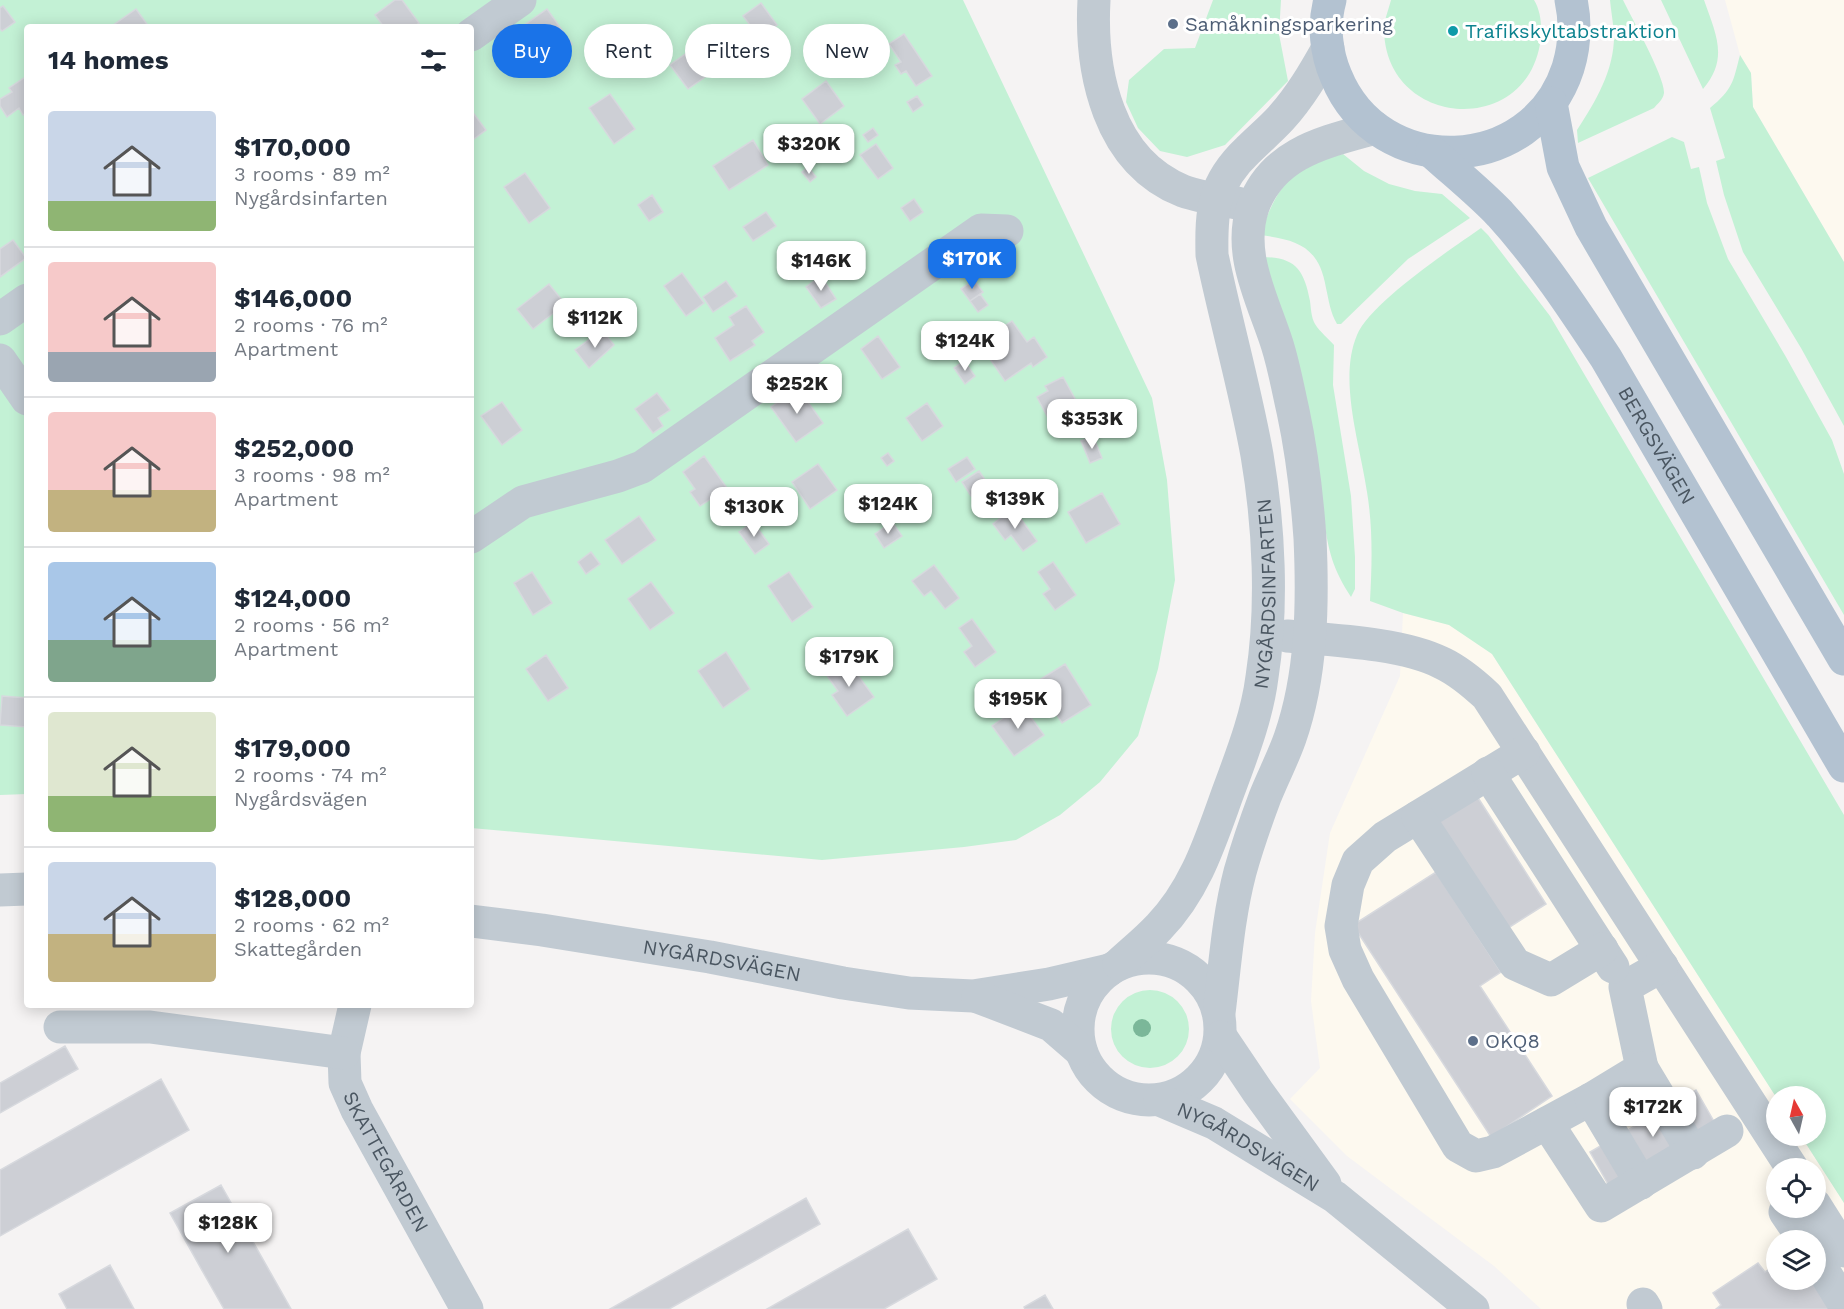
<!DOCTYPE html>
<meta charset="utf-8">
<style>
:root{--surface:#fff;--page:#f6f6f7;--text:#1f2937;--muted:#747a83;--line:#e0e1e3;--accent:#1a73e8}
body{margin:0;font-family:"Work Sans",sans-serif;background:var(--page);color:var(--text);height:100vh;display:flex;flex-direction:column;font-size:22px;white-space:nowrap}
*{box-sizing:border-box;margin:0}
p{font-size:20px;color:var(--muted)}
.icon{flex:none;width:33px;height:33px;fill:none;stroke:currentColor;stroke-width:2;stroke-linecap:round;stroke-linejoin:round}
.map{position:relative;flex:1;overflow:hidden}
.side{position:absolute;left:24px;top:24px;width:450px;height:984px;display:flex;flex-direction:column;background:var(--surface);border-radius:6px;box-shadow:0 3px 15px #0003}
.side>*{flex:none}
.top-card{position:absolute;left:492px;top:24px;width:570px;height:54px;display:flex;gap:12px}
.needle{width:39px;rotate:352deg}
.buttons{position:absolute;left:1766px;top:1086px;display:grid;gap:12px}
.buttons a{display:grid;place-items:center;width:60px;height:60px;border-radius:50%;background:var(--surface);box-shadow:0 3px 15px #0003;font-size:30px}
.price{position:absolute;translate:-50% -51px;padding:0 14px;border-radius:12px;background:#fff;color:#222;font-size:20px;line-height:39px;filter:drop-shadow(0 2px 3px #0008)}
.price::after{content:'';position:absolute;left:50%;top:36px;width:18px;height:14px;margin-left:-9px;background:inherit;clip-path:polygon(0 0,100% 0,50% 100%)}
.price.active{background:var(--accent);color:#fff}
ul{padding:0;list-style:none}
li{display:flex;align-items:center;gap:18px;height:150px;padding:0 24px}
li+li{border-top:2px solid var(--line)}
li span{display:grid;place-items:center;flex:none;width:168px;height:120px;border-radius:6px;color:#555}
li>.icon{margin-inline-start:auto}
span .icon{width:72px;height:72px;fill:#fffc;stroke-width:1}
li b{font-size:26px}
h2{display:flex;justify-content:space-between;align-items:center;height:72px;padding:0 24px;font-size:26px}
.tag{padding:0 21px;border-radius:27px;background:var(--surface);box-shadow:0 3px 15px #0003;font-size:21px;line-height:54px}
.tag.active{background:var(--accent);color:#fff}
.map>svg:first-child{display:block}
.commercial{fill:#fdf9ef;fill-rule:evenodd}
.green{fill:#c3f1d5}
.building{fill:#cdcfd5;stroke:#d7d9de;stroke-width:1.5}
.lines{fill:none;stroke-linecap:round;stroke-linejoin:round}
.minor{stroke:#c1cad2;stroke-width:33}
.major{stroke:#b3c2d1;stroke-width:33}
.tree{fill:#7bb799}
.service-dot{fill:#5c6f8a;stroke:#fff;stroke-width:2}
.culture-dot{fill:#0f9aa8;stroke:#fff;stroke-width:2}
.labels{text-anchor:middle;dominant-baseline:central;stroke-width:6;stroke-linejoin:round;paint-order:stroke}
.service-label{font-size:20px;fill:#4e5e75;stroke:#fff;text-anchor:start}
.culture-label{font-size:20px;fill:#0d838f;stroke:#fff;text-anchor:start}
.street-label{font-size:20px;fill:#4a5661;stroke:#fff}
</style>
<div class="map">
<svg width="1844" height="1309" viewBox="0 0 1844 1309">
<rect width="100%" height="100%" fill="#f5f3f3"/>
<path class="commercial" d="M1725 0H1844V262L1753 107 1751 73 1740 55Z
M1403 613 1450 625 1492 654 1776 1097V1136H1801L1844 1203V1309H1541L1494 1266 1347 1156 1290 1099 1320 1068 1311 1001 1315 933 1330 833 1400 676ZM1776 1168H1815V1208H1776ZM1776 1240H1815V1280H1776Z"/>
<path class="green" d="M0 0H963L1152 398 1167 480 1175 580 1158 669 1138 736 1100 782 1060 815 1016 840 964 847 822 860 471 828V27H27V794L0 795Z
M1213 0H1281L1279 34 1288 81 1225 145 1187 157 1160 151 1138 128 1126 102 1129 80 1164 49 1195 48Z
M1391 0H1534C1542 13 1542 30 1540 44 1524 139 1383 127 1384 27 1385 18 1389 8 1391 0Z
M1610 0H1623C1631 17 1665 77 1664 93 1663 100 1658 103 1654 108L1578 143 1577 130C1596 101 1615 69 1614 33 1613 22 1611 11 1610 0Z
M1661 0H1704C1716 35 1729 58 1703 89Z
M1740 55 1751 73 1753 107 1844 262V426L1801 348 1743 252 1724 195 1716 161 1725 158 1710 108C1733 89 1733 82 1740 55Z
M1672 137 1684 142 1691 169 1699 167 1707 203 1728 259 1786 357 1832 440 1844 474V615L1588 178Z
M1343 154 1364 171 1389 184 1415 191 1442 194 1470 218 1408 259 1341 324H1337C1330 312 1329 301 1326 288 1319 246 1297 240 1260 235 1278 185 1290 167 1343 154Z
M1481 228 1488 235 1550 316 1844 815V1203L1801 1136H1815V1096L1776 1097 1492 654 1449 625 1403 613 1370 601C1372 565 1373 528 1367 492 1360 444 1338 380 1357 335 1371 302 1450 250 1481 228Z
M1261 257C1295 257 1304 269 1310 301 1311 308 1311 317 1315 324 1320 332 1328 338 1334 345L1333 385 1351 496 1355 557V589L1351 597C1333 569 1328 551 1324 518Z
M1111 1029a39 39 0 1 1 78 0a39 39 0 1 1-78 0Z"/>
<path class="building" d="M395 0H402L419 23 414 27H384L375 15Z
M761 3 777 25 750 44 741 31 750 25 743 16Z
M3 6 15 22 2 31 0 29V8Z
M136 9 149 27H112V26Z
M547 9 572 44 551 59 526 24Z
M904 34 932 76 916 86 906 71 901 74 895 65 901 62 889 44Z
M695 47 712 72 688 89 670 65Z
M27 76V112L23 115 19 108 7 117 0 106V99L12 92 9 88Z
M826 81 844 106 820 124 802 99Z
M610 94 635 129 614 144 589 108Z
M917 96 923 105 913 112 907 102Z
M471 110 486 130 471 141Z
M873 128 878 135 868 142 863 135Z
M753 140 768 165 729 190 713 166Z
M876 144 893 168 878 179 860 155Z
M808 167 816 177 810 182 802 172Z
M525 173 550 208 529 223 504 187Z
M652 195 663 212 649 221 638 205Z
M914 199 923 212 910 221 901 208Z
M766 212 776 226 753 241 743 227Z
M13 240 26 258 0 277V249Z
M682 273 704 303 686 316 664 286Z
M821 276 836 299 821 308 806 287Z
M974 280 983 292 970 301 961 289Z
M726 281 737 296 713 312 703 297Z
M549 284 565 304 533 329 517 309Z
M980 294 988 305 978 312 970 301Z
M746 306 764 332 752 341 755 345 730 361 715 338 734 325 729 317Z
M1012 321 1027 342 1034 337 1047 357 1033 367 1031 363 1005 381 979 343Z
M602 330 614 345 589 368 575 350Z
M878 336 900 367 882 379 861 349Z
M964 361 975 376 965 384 954 368Z
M1063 377 1084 415 1055 431 1037 397 1048 391 1045 386Z
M798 388 823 423 796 442 771 407Z
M657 393 670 410 658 418 663 426 653 433 635 409Z
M502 402 522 430 502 445 481 416Z
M927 403 943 426 922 441 906 418Z
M1093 436 1102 458 1090 463 1081 441Z
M888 453 894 461 887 466 881 458Z
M704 456 727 488 700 506 690 492 695 489 683 472Z
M967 457 975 469 956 482 948 469Z
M818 464 837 490 810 509 792 482Z
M979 471 988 484 971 496 962 482Z
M1102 493 1120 524 1086 543 1068 512Z
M1013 508 1037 541 1023 551 1011 535 1005 540 993 524Z
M639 516 656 540 622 564 605 540Z
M753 522 769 544 755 554 739 532Z
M892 522 902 536 884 548 875 534Z
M591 552 600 564 586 574 578 562Z
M1053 562 1076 595 1055 610 1043 594 1050 589 1038 572Z
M934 565 959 598 945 609 931 591 924 596 912 581Z
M532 572 552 603 533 615 514 583Z
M789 572 813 607 792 622 768 586Z
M651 582 674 613 650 630 628 599Z
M972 619 996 652 975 667 964 652 972 646 959 628Z
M726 652 750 689 723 708 698 671Z
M546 655 568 688 548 701 526 669Z
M846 659 874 697 847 716 832 695 838 691 825 673Z
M1065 664 1091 705 1062 723 1036 682Z
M2 696 27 698V727L0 725Z
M1022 705 1044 735 1014 756 992 726Z
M1475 793 1546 904 1483 944 1435 818Z
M1436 872 1501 972 1480 986 1552 1096 1491 1137 1353 925Z
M65 1046 78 1069 0 1113V1083Z
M161 1079 189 1130 0 1236V1170Z
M1696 1090 1716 1125 1609 1186 1590 1152Z
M221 1185 291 1309H224L204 1274 170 1213Z
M806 1198 820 1224 669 1309H610Z
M908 1229 937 1279 884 1309H767Z
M1758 1263 1765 1272 1776 1265V1280H1815L1833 1309H1716L1721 1305 1713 1293Z
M110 1265 134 1309H67L59 1294Z
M1045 1295 1053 1309H1025L1024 1307Z"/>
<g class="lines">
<g class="minor">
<path d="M1094 0C1090 72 1108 161 1183 191 1200 197 1220 200 1237 203"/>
<path d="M471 35 520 0"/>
<path d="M0 319 27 300"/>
<path d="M0 360 27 399"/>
<path d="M471 537 523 502 618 476 642 467 981 230 1007 231"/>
<path d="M1287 636C1331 640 1403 643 1442 663 1459 671 1473 683 1487 696L1792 1168"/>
<path d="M1524 752 1385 837 1358 861 1348 885 1341 926 1345 950 1358 979 1458 1146 1476 1156 1493 1152 1591 1099 1642 1068 1625 987 1662 966"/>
<path d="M1488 773 1613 967"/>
<path d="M1418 817 1515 964 1551 980 1602 949"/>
<path d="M0 890 27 889"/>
<path id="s1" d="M471 921 542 930 710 957 843 983 909 993 973 996 1049 984 1109 970"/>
<circle cx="1149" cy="1029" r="71"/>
<path id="s2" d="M1119 964C1132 952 1147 940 1159 927 1195 890 1210 842 1227 795 1241 757 1257 717 1262 677 1273 606 1269 526 1257 455 1245 388 1226 322 1212 255 1211 210 1213 183 1248 150 1259 139 1271 129 1281 118 1300 97 1314 73 1328 48"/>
<path d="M978 997 1051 1025 1081 1051"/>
<path id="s3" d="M355 1005 344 1053 345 1083 357 1110 467 1309"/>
<path d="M1219 1013C1225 965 1228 918 1240 872 1247 847 1256 821 1265 797 1273 777 1283 758 1290 738 1312 675 1313 604 1310 538 1307 496 1302 453 1293 411 1288 389 1284 366 1277 344 1263 300 1237 254 1253 207 1273 152 1325 142 1375 128"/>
<path d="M60 1027H150L344 1053"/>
<path d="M1221 1037 1258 1092 1325 1184"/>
<path d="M1642 1068 1693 1153"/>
<path d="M1591 1099 1641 1183"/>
<path id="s4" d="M1160 1100 1214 1123 1335 1197 1473 1309"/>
<path d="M1547 1123 1601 1206 1727 1131"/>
<path d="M1815 1205 1844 1251"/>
<path d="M1785 1212 1804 1240"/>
<path d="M1815 1257 1844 1304"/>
<path d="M1643 1304 1646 1309"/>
</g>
<g class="major">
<path d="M1330 0C1323 25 1326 53 1336 76 1379 182 1533 176 1568 68 1575 45 1576 23 1571 0"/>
<path d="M1551 103 1563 167 1591 227 1844 659"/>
<path id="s5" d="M1432 152C1454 172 1479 192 1500 214 1540 258 1573 308 1606 358L1844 766"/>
</g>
</g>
<circle class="tree" cx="1142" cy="1028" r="9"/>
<g class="service-dot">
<circle cx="1173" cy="24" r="6"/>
<circle cx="1473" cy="1041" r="6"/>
</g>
<circle class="culture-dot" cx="1453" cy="31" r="6"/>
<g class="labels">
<g class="service-label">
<text x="1185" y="24">Samåkningsparkering</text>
<text x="1485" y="1041">OKQ8</text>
</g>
<g class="culture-label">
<text x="1465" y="31">Trafikskyltabstraktion</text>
</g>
<g class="street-label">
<text stroke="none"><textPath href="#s5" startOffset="372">BERGSVÄGEN</textPath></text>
<text stroke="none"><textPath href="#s2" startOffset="411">NYGÅRDSINFARTEN</textPath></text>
<text stroke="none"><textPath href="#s1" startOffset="254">NYGÅRDSVÄGEN</textPath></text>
<text stroke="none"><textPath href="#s4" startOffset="100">NYGÅRDSVÄGEN</textPath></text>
<text stroke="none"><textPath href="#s3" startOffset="168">SKATTEGÅRDEN</textPath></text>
</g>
</g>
</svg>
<div class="buttons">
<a><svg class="needle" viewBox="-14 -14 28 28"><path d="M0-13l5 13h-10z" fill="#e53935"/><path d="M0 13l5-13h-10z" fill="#747a83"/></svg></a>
<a><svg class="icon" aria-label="locate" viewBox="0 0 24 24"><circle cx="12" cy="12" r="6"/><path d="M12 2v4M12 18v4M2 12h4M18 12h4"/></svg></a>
<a><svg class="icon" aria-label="layers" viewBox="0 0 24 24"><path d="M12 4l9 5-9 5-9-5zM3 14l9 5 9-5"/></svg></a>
</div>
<b class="price" style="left:809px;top:175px">$320K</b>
<b class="price active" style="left:972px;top:290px">$170K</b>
<b class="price" style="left:821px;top:292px">$146K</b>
<b class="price" style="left:595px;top:349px">$112K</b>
<b class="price" style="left:965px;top:372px">$124K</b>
<b class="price" style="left:797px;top:415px">$252K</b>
<b class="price" style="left:1092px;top:450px">$353K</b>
<b class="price" style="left:1015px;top:530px">$139K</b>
<b class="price" style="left:888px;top:535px">$124K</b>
<b class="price" style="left:754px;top:538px">$130K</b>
<b class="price" style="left:849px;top:688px">$179K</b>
<b class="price" style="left:1018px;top:730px">$195K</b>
<b class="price" style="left:1653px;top:1138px">$172K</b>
<b class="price" style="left:228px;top:1254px">$128K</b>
<div class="top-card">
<a class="tag active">Buy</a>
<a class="tag">Rent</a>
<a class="tag">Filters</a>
<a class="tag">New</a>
</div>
<section class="side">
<h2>14 homes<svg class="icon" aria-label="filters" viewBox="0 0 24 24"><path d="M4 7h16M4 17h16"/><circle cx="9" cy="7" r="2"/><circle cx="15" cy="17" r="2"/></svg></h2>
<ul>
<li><span style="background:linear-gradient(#c9d6e8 75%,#8fb573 0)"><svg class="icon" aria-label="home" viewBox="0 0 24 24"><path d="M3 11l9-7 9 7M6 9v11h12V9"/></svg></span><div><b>$170,000</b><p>3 rooms · 89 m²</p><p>Nygårdsinfarten</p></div></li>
<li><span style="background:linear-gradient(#f6c9c9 75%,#9aa5b1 0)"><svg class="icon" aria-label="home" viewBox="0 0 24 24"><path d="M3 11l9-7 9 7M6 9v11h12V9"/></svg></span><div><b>$146,000</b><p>2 rooms · 76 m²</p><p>Apartment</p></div></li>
<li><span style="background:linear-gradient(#f6c9c9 65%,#c2b280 0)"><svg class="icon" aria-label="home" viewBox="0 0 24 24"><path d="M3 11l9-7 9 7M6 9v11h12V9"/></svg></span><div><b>$252,000</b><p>3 rooms · 98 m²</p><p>Apartment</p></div></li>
<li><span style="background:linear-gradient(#a9c7e8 65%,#7fa58c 0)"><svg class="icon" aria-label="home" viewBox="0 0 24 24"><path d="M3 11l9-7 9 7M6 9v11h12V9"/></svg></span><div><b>$124,000</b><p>2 rooms · 56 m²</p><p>Apartment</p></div></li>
<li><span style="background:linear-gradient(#dfe7d0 70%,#8fb573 0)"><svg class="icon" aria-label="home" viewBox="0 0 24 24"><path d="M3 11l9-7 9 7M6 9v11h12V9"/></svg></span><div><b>$179,000</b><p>2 rooms · 74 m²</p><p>Nygårdsvägen</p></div></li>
<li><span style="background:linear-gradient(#c9d6e8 60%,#c2b280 0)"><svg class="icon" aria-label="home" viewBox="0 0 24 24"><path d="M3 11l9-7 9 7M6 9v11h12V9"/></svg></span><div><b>$128,000</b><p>2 rooms · 62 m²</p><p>Skattegården</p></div></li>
</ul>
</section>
</div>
